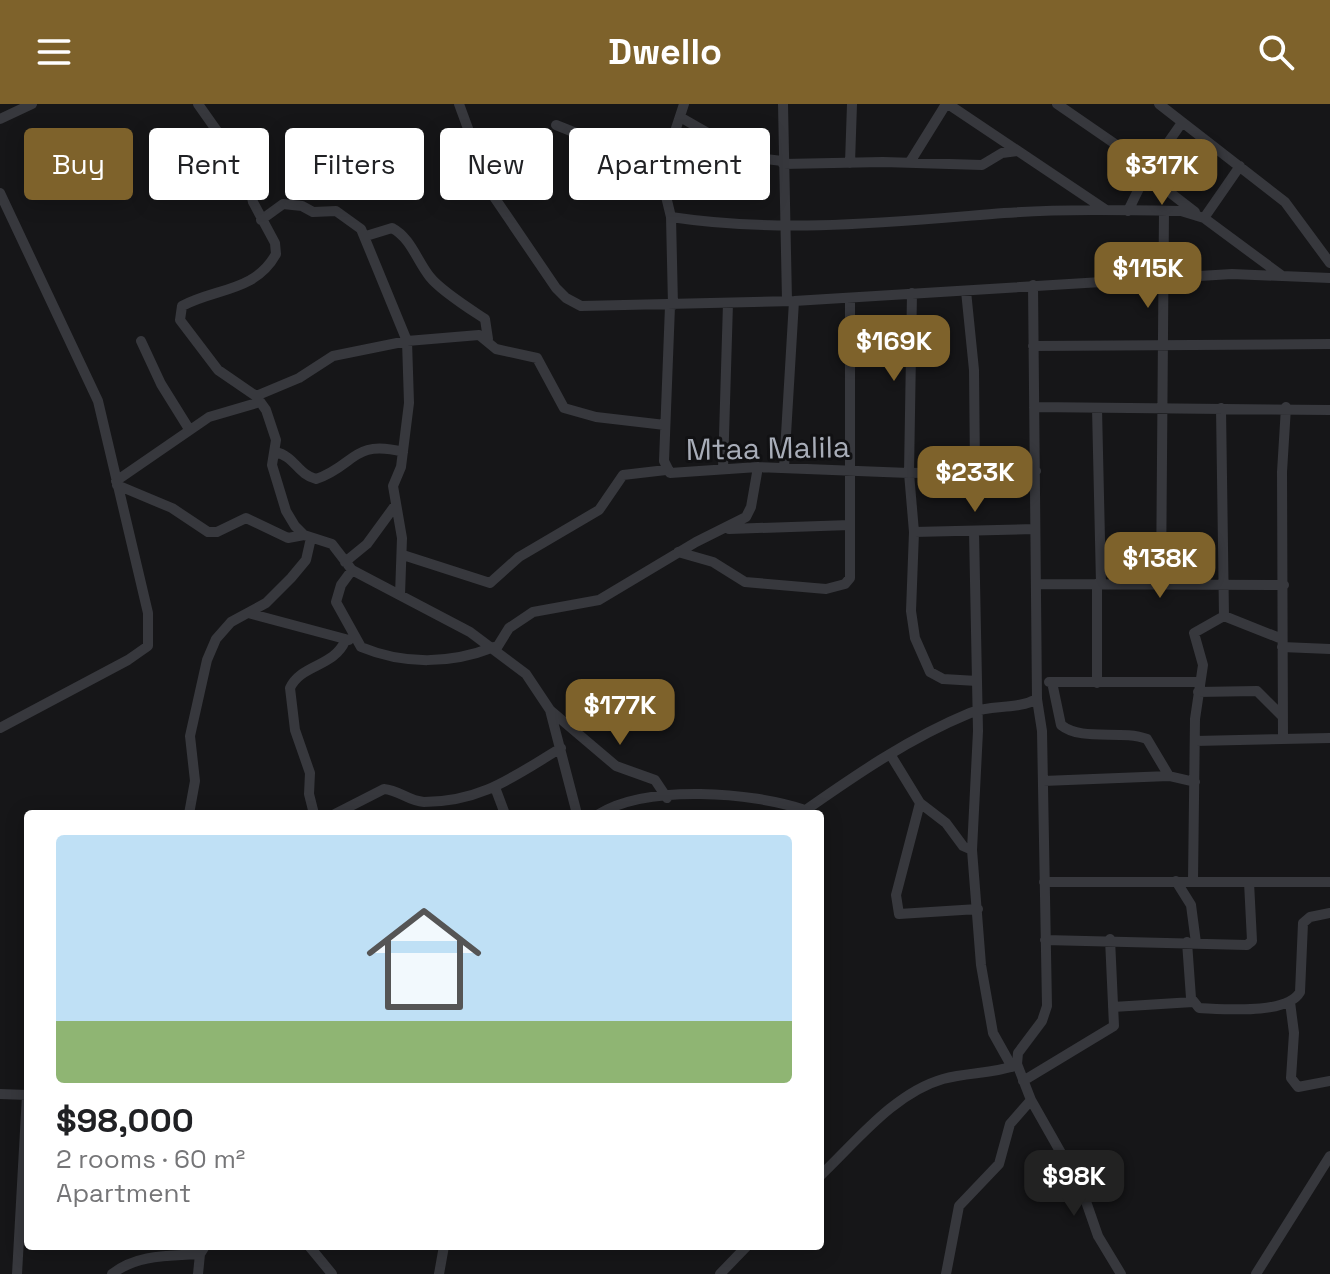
<!DOCTYPE html>
<meta charset="utf-8">
<style>
:root{--surface:#fff;--page:#f6f6f6;--text:#202124;--muted:#757577;--accent:#7e622b}
body{margin:0;font-family:"Space Grotesk",sans-serif;background:var(--page);color:var(--text);height:100vh;display:flex;flex-direction:column;font-size:30px;white-space:nowrap}
*{box-sizing:border-box;margin:0}
p{font-size:26px;color:var(--muted)}
.icon{flex:none;width:44px;height:44px;fill:none;stroke:currentColor;stroke-width:2;stroke-linecap:round;stroke-linejoin:round}
.map{position:relative;flex:1;overflow:hidden}
.sheet{position:absolute;left:24px;top:706px;width:800px;height:440px;display:flex;flex-direction:column;background:var(--surface);border-radius:8px;box-shadow:0 4px 20px #0003}
.sheet>*{flex:none}
.banner{position:absolute;left:24px;top:24px;width:800px;height:72px;display:flex;gap:16px}
.price{position:absolute;translate:-50% -68px;padding:0 18px;border-radius:16px;background:var(--accent);color:#fff;font-size:26px;line-height:52px;filter:drop-shadow(0 2px 4px #0008)}
.price::after{content:'';position:absolute;left:50%;top:48px;width:24px;height:18px;margin-left:-12px;background:inherit;clip-path:polygon(0 0,100% 0,50% 100%)}
.price.selected{background:#222;color:#fff}
ul{padding:0;list-style:none}
li{display:grid;align-content:center;gap:16px;height:424px;padding:0 32px}
li span{display:grid;place-items:center;height:248px;border-radius:8px;color:#555}
li>.icon{margin-inline-start:auto}
span .icon{width:144px;height:144px;fill:#fffc;stroke-width:1}
li b{font-size:34px}
.tag{padding:0 28px;border-radius:8px;background:var(--surface);box-shadow:0 4px 20px #0003;font-size:28px;line-height:72px}
.tag.selected{background:var(--accent);color:#fff}
header{display:flex;justify-content:space-between;align-items:center;height:104px;padding:0 32px;background:var(--accent);color:#fff;font-size:36px;font-weight:700}
.map>svg:first-child{display:block}
.lines{fill:none;stroke-linecap:round;stroke-linejoin:round}
.minor{stroke:#37383d;stroke-width:10}
.labels{text-anchor:middle;dominant-baseline:central;stroke-width:6;stroke-linejoin:round;paint-order:stroke}
.street-label{font-size:30px;fill:#a8adb8;stroke:#111113}
</style>
<header><svg class="icon" aria-label="menu" viewBox="0 0 24 24"><path d="M4 6h16M4 12h16M4 18h16"/></svg>Dwello<svg class="icon" aria-label="search" viewBox="0 0 24 24"><circle cx="10" cy="10" r="6"/><path d="M15 15l6 6"/></svg></header>
<div class="map">
<svg width="1330" height="1170" viewBox="0 0 1330 1170">
<rect width="100%" height="100%" fill="#161618"/>
<g class="lines">
<path class="minor" d="M198 0 246 68 253 98 275 139 276 150C255 188 215 184 182 202L180 216 218 266 256 292 266 306 276 336 272 361 286 407 295 422 304 431 332 440 352 466 470 528 526 570 550 606 577 710
M459 0 492 90 556 184 566 194 581 202 794 197 1232 170 1330 174
M783 0 787 197
M948 0 1106 106
M1057 0 1150 64
M1159 0 1285 98 1330 159
M680 13 750 53 782 57
M0 15 32 0
M556 21 663 64
M910 58 946 0
M850 59 852 0
M783 60 883 58 982 61 1002 49 1018 47
M1146 70 1195 108
M0 89 98 297 148 509V542L128 556 0 624
M1128 107 1146 70 1181 20
M671 113C783 130 891 118 1004 109 1062 105 1122 106 1181 107L1204 114 1281 171
M1204 114 1240 62
M261 116 283 100 302 102 313 108 336 107 361 125 407 237 409 299 401 363 393 382 402 434 400 491
M366 132 392 124C411 134 417 157 430 173 441 187 470 205 485 215L488 235
M966 187 974 266 975 367
M912 189 909 369 914 428 911 507 915 534 930 568 943 575 977 577
M673 201 671 113 663 80V64L684 0
M670 202 664 357 670 369 758 363 909 369 1036 367
M141 237 161 280 189 325
M1033 242 1330 240
M256 292 299 274 333 252 407 237 479 231 496 245 537 254 564 304 596 313 665 321
M1034 303 1330 306
M1097 304 1101 480
M1221 304 1224 512 1282 535
M275 348C295 352 297 370 316 375 355 362 352 335 403 348
M784 364 794 197
M723 365 728 199
M116 377 209 313 260 298
M117 381 172 404 208 428H217L246 414 288 434 304 431
M729 425 850 421
M974 427 978 627 972 746 981 861 993 929 1012 963
M914 428 1035 425
M678 448 713 458 745 478 826 485 845 480 850 474V194
M403 451 490 479 519 453 599 406 623 371 666 366
M345 458 367 440 394 403
M352 466 341 481 336 498 361 543C404 561 451 560 494 543
M1161 479 1164 107
M1036 480 1284 481
M1097 480V579
M248 509 349 536
M1282 543 1330 545
M496 545 509 524 533 508 599 496 696 438 746 413 751 403 758 363
M1049 578H1200
M1052 578 1061 621C1082 638 1121 625 1147 635L1169 672
M1198 588 1257 587 1283 613
M1037 595 1042 627 1047 902 1042 917 1018 949 1017 960 1031 996 1082 1086 1098 1132 1121 1170
M550 606 616 662 655 676 667 694
M1283 634 1282 368 1286 303
M1195 637 1330 634
M890 650 920 699 896 791 899 810 978 805
M1043 677 1169 672 1195 678
M496 686 505 710
M920 699 946 719 963 742 972 746
M189 710 195 677 190 632 207 556 216 535 231 518 266 499 291 474 306 456 311 434
M314 710 309 690 310 669 295 626 290 584C301 560 334 563 345 537
M335 710 384 685C399 686 408 697 424 698 482 698 514 672 561 644
M599 710C648 680 752 688 805 706
M800 710C854 672 909 634 970 609 991 600 1017 606 1037 595L1033 181
M1193 776 1195 615 1203 561 1194 529 1224 512
M1176 777 1191 801 1196 839
M1044 778H1330
M1045 836 1247 841 1252 837 1249 778
M1187 838 1191 894 1199 904C1224 905 1287 911 1300 888L1303 819 1310 813 1330 809
M1290 898 1294 929 1291 974 1298 983 1330 977
M1113 903 1193 898
M1023 977 1114 922 1110 835
M0 990 28 991
M820 1072C856 1038 894 989 943 975 968 968 993 970 1017 961
M309 1142 332 1170
M17 1170 27 991
M112 1170C137 1150 170 1152 200 1150
M198 1170 200 1150 205 1142
M439 1170 444 1142
M720 1170 747 1142
M946 1170 959 1102 999 1060 1010 1020 1031 996
M1256 1170 1330 1052"/>
</g>
<g class="labels">
<g class="street-label">
<text transform="translate(768 344) rotate(-1)">Mtaa Malila</text>
</g>
</g>
</svg>
<b class="price" style="left:1162px;top:103px">$317K</b>
<b class="price" style="left:1148px;top:206px">$115K</b>
<b class="price" style="left:894px;top:279px">$169K</b>
<b class="price" style="left:975px;top:410px">$233K</b>
<b class="price" style="left:1160px;top:496px">$138K</b>
<b class="price" style="left:620px;top:643px">$177K</b>
<b class="price selected" style="left:1074px;top:1114px">$98K</b>
<div class="banner">
<a class="tag selected">Buy</a>
<a class="tag">Rent</a>
<a class="tag">Filters</a>
<a class="tag">New</a>
<a class="tag">Apartment</a>
</div>
<section class="sheet">
<ul>
<li><span style="background:linear-gradient(#bfe0f5 75%,#8fb573 0)"><svg class="icon" aria-label="home" viewBox="0 0 24 24"><path d="M3 11l9-7 9 7M6 9v11h12V9"/></svg></span><div><b>$98,000</b><p>2 rooms · 60 m²</p><p>Apartment</p></div></li>
</ul>
</section>
</div>
